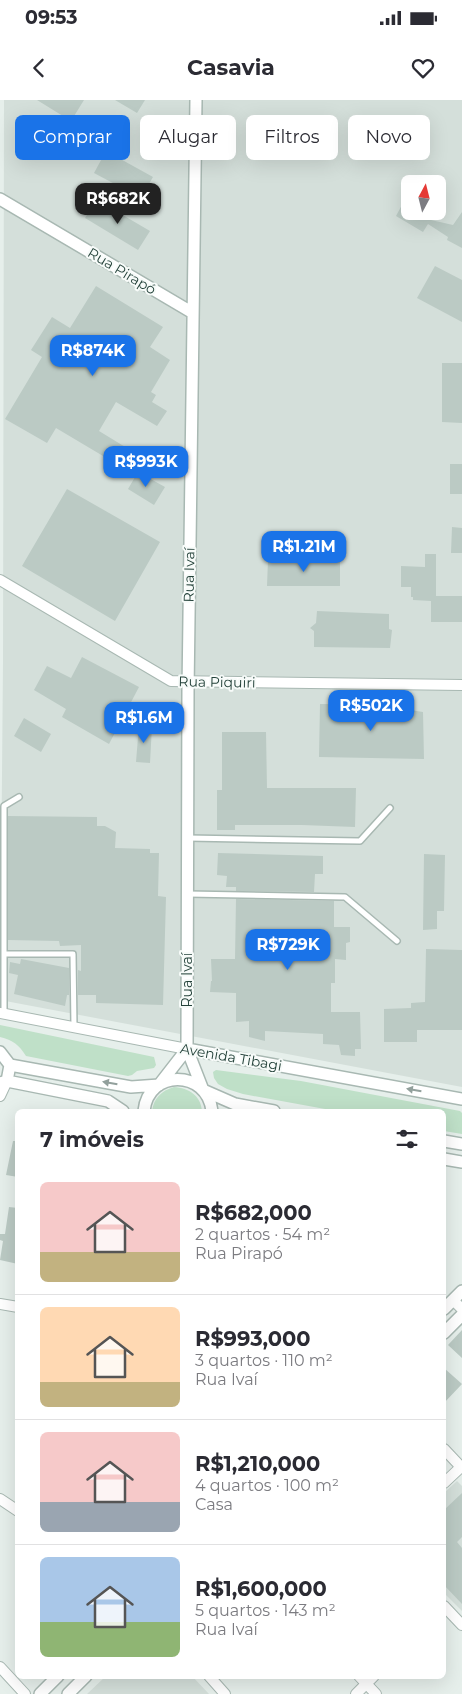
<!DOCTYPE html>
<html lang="pt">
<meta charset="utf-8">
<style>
:root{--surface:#fff;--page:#f2f2f3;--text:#2b2b33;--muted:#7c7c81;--line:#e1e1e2;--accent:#1a73e8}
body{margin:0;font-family:Montserrat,sans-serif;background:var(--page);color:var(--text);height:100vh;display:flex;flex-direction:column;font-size:19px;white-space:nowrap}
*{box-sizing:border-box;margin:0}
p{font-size:16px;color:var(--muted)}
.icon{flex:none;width:28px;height:28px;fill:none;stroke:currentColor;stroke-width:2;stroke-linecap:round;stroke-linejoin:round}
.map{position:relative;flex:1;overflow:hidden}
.panel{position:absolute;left:15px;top:1009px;width:431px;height:570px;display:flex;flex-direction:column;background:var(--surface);border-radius:8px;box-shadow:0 5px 20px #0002}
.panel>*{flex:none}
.top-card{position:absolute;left:15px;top:15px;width:432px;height:45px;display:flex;gap:10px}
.needle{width:32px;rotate:7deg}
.fabs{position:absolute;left:401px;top:75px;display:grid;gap:10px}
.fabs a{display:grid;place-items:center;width:45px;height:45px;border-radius:8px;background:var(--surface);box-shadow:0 5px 20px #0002;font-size:25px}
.price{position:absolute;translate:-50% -42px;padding:0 11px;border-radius:10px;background:var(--accent);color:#fff;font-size:16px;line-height:32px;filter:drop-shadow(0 1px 2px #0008)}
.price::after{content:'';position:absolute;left:50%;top:30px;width:15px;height:11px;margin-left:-8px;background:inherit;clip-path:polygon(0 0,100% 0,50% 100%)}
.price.active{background:#222;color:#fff}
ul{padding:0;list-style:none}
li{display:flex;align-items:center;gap:15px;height:125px;padding:0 25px}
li+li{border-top:1px solid var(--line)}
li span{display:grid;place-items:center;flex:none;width:140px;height:100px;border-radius:8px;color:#555}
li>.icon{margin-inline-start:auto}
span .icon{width:60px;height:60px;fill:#fffc;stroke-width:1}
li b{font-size:21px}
h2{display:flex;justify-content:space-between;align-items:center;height:60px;padding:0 25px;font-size:21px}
.chip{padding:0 18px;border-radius:8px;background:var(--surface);box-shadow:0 5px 20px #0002;font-size:18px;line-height:45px}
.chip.active{background:var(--accent);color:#fff}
.status{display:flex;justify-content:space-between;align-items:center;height:35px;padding:0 25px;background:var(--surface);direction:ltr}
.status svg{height:14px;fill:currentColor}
header{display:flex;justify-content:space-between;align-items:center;height:65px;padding:0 25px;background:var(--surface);font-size:22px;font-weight:700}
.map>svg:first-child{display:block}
.built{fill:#d4dfda;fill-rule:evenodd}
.green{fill:#bfe0c8}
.building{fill:#bbcac4}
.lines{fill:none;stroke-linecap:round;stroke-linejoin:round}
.service-casing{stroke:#a8b8b2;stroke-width:8}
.minor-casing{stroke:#a8b8b2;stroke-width:12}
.tertiary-casing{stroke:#a8b8b2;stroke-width:14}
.service{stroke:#fff;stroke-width:5}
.minor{stroke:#fff;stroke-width:10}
.tertiary{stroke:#fff;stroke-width:11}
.oneway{fill:#92a09c}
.labels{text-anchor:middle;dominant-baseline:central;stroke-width:4;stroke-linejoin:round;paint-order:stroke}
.street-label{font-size:14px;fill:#24423a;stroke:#f7fbf9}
</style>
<div class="status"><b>09:53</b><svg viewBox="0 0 49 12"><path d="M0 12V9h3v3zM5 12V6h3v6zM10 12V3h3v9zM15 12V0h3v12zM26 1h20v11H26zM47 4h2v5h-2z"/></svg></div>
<header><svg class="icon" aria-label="back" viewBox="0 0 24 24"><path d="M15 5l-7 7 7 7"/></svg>Casavia<svg class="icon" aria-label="heart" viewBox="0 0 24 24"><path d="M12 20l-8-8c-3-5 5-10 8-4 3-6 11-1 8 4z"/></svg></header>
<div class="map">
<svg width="462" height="1594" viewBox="0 0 462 1594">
<rect width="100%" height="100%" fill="#e6efeb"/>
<path class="built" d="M4 0H462V987L0 900 3 562ZM410 84H438V111H410Z
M457 1381 462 1386V1511L444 1493V1393Z
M106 1576H192L209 1594H87Z"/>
<path class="green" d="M0 925 154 957 156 965 154 968 137 971 132 975 128 976 26 956C19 945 13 940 0 937Z
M216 970 301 981 460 1011 462 1013V1034L444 1031V1011H336L243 994 227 989 218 984 214 978 213 972Z
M174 987C189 988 201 996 202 1011H152C154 998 161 991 174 987Z"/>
<path class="building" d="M37 0H84L71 21Z
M115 0H145L137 13Z
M284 26 313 40 306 55 277 41Z
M106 51 153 77 141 98 94 73Z
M410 90V111H423L433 117 431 120 453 125 462 112V148L447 140 448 137 428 124 423 132 396 116Z
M97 100 150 131 138 150 85 118Z
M435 166 462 180V222L417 198Z
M96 186 163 227 150 247 170 260 151 292 156 295 152 302 167 311 157 326 116 302 99 331 145 359 135 375 56 328 47 343 5 319 42 257 31 250 52 217 70 228Z
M442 263H462V323L442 322Z
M450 364H462V394H450Z
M138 372 165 387 154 405 128 389Z
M67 389 160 442 115 521 22 466Z
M452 427 462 428V453H451Z
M425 454H436V496H462V522H431V501L413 500V497H411V487H401V466L425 467Z
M268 460H340V486H267Z
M317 511 389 514V529L392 530 390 548 314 547V531L310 528 316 523Z
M82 557 139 587 109 644 62 617 66 609 34 590 47 566 71 578Z
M320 604 409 605 410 610 423 612 424 659 319 657Z
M24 618 51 634 41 652 14 636Z
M139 625 152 626 150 663 136 662Z
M222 632H266L267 688H356L355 727 302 725H235V730H217V690H222Z
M8 716 97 717V726H105L116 732 115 748 150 749V753H159L158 796 166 797 163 905 96 903V895H78V870L81 871V845L60 846 59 841 8 840Z
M218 753 323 756V774H315L314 792 236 791V787H226L227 776 217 775Z
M424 754 445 755 444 811H437V829L423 830Z
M236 799 334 801V827H350V842L346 843V860L335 859V883H331V912H360L361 949H355V956L341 955 339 945 323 944V934L265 931V941L249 937V921L236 922V893L210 892 211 881H212L211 859H235Z
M426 849 462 850V930H417V942H384V909L411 908V903L425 902Z
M21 859 69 868V895H67L65 906 14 894 18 875 9 873 10 862 20 864Z
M13 1041H18V1077L6 1075Z
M9 1107 18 1108V1164L0 1160 3 1141 0 1140V1134H5Z
M462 1230V1258L448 1245Z
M444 1268 462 1284 444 1303Z
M462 1393V1437L457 1442 462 1448V1504L444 1485V1410Z"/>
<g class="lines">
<g class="service-casing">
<path id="service" d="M188 738 360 741 390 708
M188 794 345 797 397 841
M4 854H73L74 927
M4 913V706L19 697"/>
</g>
<g class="minor-casing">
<path id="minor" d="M0 480 171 581 462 585
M0 913 187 949
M0 996 7 981
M453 1200 462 1209
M0 1204 18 1207
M444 1349 462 1368
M444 1383 461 1367
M0 1399 18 1411
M444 1506 462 1525
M0 1567 25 1594
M209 1576 225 1594
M359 1576 376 1594
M356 1594 374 1576"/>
</g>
<g class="tertiary-casing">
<path id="tertiary" d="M196 0 188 591 187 949 203 990 235 1004 274 1011
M0 99 193 213
M187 949 462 999
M0 952 10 965 7 981 0 983
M10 965 131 987 159 985 187 949
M7 981 108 1001 123 1011
M144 1011C148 969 207 969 212 1011
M444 1041 462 1044
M444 1059 462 1062
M444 1209 462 1191
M444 1233 462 1215
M40 1594 58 1576
M68 1594 86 1576"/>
</g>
<use href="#service" class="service"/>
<use href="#minor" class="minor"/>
<use href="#tertiary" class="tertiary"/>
</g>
<defs><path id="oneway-solid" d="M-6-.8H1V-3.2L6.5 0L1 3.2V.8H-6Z" transform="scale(1.25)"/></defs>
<g class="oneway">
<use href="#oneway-solid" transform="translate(110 983) rotate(-170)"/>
<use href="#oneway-solid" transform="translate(414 990) rotate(-170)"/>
</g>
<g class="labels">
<g class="street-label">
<text transform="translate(122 171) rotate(31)">Rua Pirapó</text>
<text transform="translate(189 475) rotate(-89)">Rua Ivaí</text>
<text transform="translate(217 582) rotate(1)">Rua Piquiri</text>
<text transform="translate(187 880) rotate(-90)">Rua Ivaí</text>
<text transform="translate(231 957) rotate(10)">Avenida Tibagi</text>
</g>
</g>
</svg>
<div class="fabs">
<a><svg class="needle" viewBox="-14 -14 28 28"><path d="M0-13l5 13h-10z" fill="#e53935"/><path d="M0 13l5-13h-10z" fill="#7c7c81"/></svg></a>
</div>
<b class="price active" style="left:118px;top:125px">R$682K</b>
<b class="price" style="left:93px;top:277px">R$874K</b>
<b class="price" style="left:146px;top:388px">R$993K</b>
<b class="price" style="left:304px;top:473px">R$1.21M</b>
<b class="price" style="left:371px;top:632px">R$502K</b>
<b class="price" style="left:144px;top:644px">R$1.6M</b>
<b class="price" style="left:288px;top:871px">R$729K</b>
<div class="top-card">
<a class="chip active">Comprar</a>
<a class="chip">Alugar</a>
<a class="chip">Filtros</a>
<a class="chip">Novo</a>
</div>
<section class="panel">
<h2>7 imóveis<svg class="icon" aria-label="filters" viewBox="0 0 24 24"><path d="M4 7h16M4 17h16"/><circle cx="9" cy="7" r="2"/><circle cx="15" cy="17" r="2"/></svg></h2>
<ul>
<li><span style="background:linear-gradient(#f6c9c9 70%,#c2b280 0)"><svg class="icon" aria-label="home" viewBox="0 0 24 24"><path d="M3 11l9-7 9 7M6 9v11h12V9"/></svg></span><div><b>R$682,000</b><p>2 quartos · 54 m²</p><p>Rua Pirapó</p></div></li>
<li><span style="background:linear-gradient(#ffd9b3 75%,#c2b280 0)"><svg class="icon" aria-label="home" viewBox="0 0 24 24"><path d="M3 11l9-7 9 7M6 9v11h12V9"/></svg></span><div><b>R$993,000</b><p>3 quartos · 110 m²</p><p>Rua Ivaí</p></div></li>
<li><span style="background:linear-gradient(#f6c9c9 70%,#9aa5b1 0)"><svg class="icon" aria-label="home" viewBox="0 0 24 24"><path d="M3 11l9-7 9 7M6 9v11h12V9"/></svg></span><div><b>R$1,210,000</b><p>4 quartos · 100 m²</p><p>Casa</p></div></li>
<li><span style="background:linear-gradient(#a9c7e8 65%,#8fb573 0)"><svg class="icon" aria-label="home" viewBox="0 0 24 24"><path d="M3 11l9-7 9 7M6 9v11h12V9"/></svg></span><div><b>R$1,600,000</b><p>5 quartos · 143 m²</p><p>Rua Ivaí</p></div></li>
</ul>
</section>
</div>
